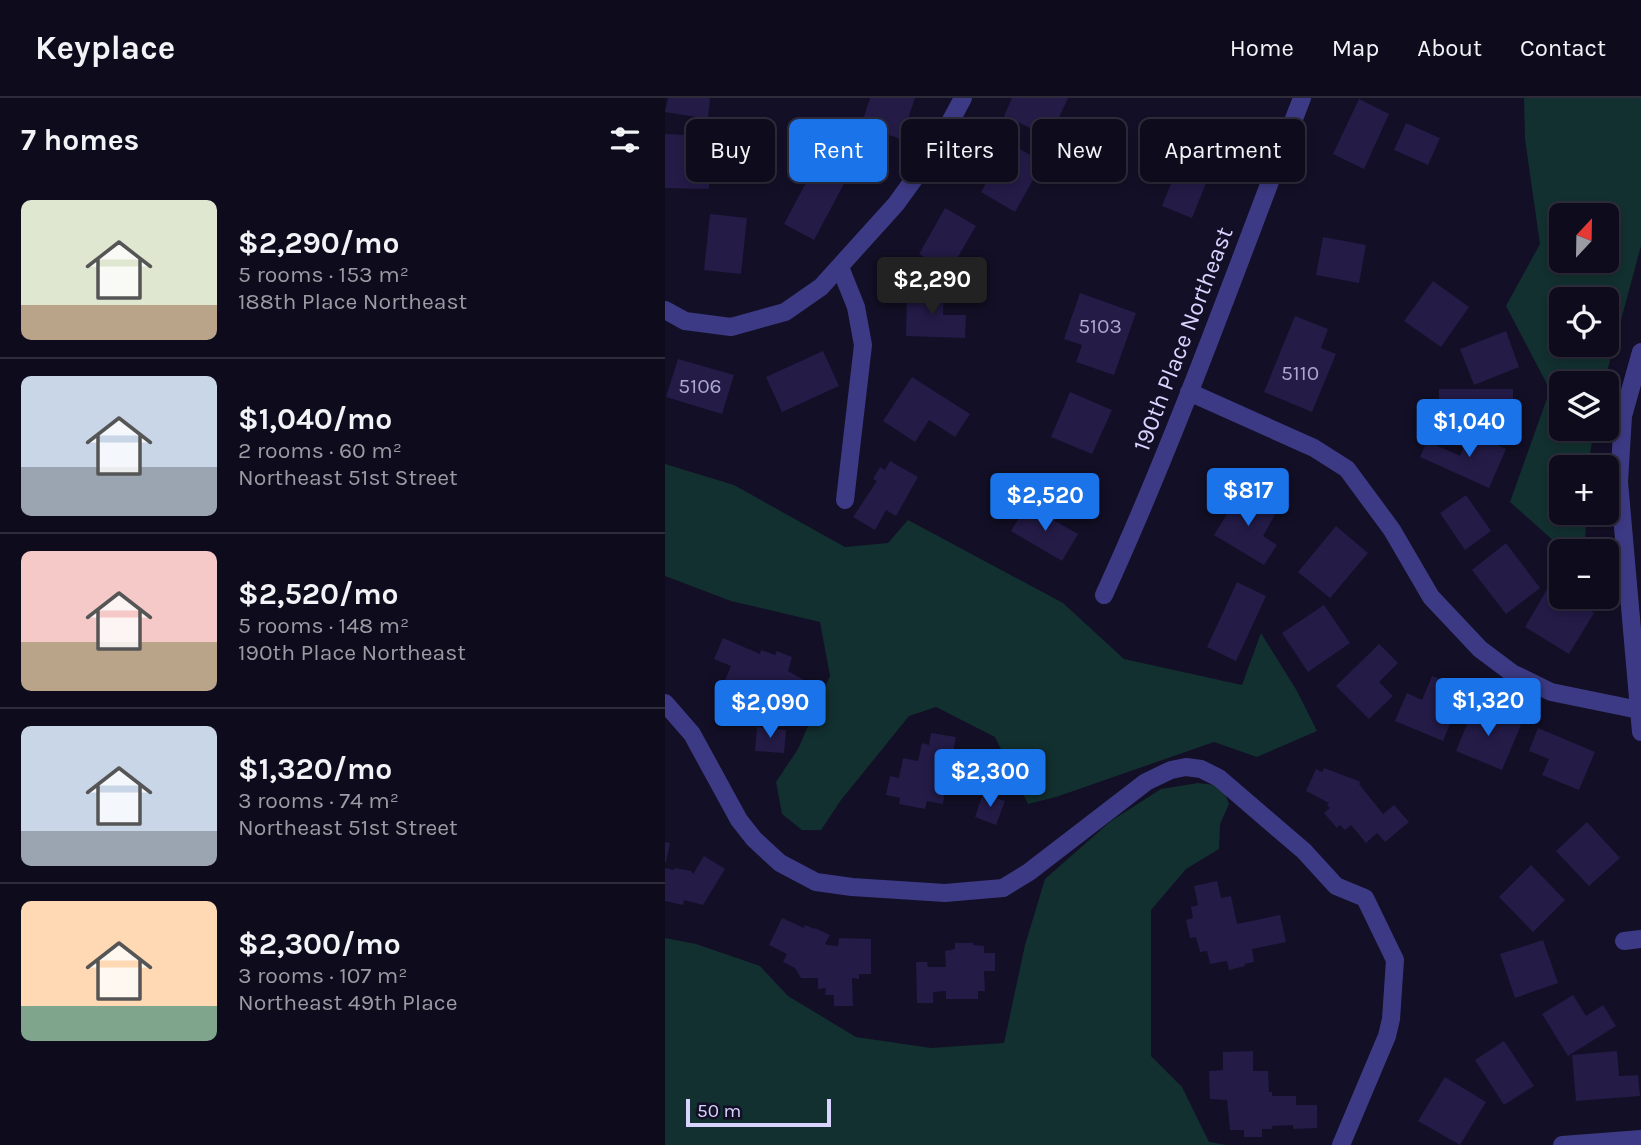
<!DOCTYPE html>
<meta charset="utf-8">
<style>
:root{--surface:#0e0b1c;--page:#171425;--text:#f1f3f6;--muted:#9b9ba3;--line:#2e2b3b;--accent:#1a73e8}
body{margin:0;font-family:Karla,sans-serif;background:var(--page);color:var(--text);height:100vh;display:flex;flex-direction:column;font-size:26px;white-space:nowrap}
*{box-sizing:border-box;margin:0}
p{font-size:23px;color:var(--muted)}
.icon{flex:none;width:38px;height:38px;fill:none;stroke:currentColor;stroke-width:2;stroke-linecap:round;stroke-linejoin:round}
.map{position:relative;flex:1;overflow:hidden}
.drawer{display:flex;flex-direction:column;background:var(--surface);width:665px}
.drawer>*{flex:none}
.top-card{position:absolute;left:21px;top:21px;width:665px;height:63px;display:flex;gap:14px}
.needle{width:46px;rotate:22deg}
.tools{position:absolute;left:884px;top:105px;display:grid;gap:14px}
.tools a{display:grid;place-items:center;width:70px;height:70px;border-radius:10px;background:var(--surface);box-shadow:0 4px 10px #0003,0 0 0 2px var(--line);font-size:35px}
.scale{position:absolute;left:21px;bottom:18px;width:145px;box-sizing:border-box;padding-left:7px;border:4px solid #d9d4ff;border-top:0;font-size:19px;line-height:24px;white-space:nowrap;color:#d9d4ff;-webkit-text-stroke:5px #130f26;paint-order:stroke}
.price{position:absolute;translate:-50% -60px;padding:0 16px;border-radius:7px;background:var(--accent);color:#fff;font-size:23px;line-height:46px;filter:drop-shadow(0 2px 4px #0008)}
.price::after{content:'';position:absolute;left:50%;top:42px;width:21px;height:16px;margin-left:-10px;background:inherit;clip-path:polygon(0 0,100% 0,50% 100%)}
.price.selected{background:#222;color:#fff}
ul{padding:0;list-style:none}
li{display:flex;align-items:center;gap:21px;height:175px;padding:0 21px}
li+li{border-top:2px solid var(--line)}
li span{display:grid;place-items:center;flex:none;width:196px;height:140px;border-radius:10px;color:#555}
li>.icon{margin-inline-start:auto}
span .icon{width:84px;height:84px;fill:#fffc;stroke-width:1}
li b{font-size:30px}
h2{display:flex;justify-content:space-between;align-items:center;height:84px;padding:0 21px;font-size:30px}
.chip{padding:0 24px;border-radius:10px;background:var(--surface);box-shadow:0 4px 10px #0003,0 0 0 2px var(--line);font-size:24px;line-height:63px}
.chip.selected{background:var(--accent);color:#fff}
header{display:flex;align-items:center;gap:42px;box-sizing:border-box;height:98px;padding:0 35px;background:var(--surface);border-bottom:2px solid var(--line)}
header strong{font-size:33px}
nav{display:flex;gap:38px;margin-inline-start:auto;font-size:24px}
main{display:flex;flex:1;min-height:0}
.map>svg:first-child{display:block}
.green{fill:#12302f;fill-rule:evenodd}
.building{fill:#241b47}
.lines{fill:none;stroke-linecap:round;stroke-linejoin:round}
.minor{stroke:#3d3a85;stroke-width:18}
.labels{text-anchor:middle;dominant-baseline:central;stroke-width:5;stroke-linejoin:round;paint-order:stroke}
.number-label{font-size:21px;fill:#aca6d1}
.street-label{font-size:24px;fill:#d9d4ff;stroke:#130f26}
</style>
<header>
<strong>Keyplace</strong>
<nav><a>Home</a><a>Map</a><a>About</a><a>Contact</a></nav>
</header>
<main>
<section class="drawer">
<h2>7 homes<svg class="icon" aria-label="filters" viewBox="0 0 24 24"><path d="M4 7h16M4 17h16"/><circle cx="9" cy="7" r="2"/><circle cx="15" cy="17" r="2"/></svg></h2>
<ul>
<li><span style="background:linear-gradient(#dfe7d0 75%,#b9a48a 0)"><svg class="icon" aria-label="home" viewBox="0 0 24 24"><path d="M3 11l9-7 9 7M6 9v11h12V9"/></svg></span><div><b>$2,290/mo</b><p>5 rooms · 153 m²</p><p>188th Place Northeast</p></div></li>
<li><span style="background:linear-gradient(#c9d6e8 65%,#9aa5b1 0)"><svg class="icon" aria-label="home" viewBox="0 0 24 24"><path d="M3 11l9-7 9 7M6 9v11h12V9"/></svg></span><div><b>$1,040/mo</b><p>2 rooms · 60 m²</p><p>Northeast 51st Street</p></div></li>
<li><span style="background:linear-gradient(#f6c9c9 65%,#b9a48a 0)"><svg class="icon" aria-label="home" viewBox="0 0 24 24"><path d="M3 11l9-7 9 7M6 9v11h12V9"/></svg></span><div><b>$2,520/mo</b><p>5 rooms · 148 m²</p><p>190th Place Northeast</p></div></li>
<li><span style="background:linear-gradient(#c9d6e8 75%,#9aa5b1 0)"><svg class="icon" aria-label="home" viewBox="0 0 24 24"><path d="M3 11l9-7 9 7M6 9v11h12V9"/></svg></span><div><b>$1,320/mo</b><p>3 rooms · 74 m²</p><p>Northeast 51st Street</p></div></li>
<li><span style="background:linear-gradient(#ffd9b3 75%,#7fa58c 0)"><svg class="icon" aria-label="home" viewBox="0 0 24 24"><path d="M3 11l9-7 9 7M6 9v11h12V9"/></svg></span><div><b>$2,300/mo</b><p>3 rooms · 107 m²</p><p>Northeast 49th Place</p></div></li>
</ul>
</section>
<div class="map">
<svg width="976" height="1047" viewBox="0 0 976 1047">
<rect width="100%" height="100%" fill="#130f26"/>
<path class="green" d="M859 0H976V148L939 285H896V331H929L923 369H896V415H921L920 453H900L845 404 885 292 841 208 875 146 860 41ZM896 117H942V163H896ZM896 201H942V247H896Z
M0 366 69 387 180 449 223 445 243 422 398 505 459 561 577 587 596 535 632 593 652 633 592 659 549 644 391 699 363 706 330 639 271 609 244 618 176 702 156 732H137L117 716 111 684 133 651 165 578 155 524 66 503 0 478Z
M533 685 557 688 564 706 555 726 554 751 521 771 486 812V958L517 989 544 1044 562 1047H0V840L31 846 95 868 123 898 191 939 266 950 339 945 360 847 380 781 446 723 496 691Z"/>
<path class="building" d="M3 0H45L43 21 0 14Z
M205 0H250L236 41 196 28Z
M347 0H403L385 39 339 18Z
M694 1 724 16 699 71 668 56Z
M741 25 775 40 763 67 729 52Z
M0 36 45 38 44 91 0 90Z
M167 36 197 52 149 142 119 126Z
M526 36 556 48 527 120 497 108Z
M344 45 378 64 350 114 316 94Z
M280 110 311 128 284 174 254 156Z
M45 116 82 120 76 176 39 172Z
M658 139 701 147 694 185 651 177Z
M768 183 804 209 776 249 739 223Z
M242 193 279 194 278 217H301L300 240 241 238Z
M415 195 471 215 449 277 411 264 417 247 399 241Z
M630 218 663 231 656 250 671 256 647 314 599 294Z
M841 233 854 269 809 287 795 251Z
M158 253 174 288 117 314 101 279Z
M13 261 69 277 57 316 1 299Z
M247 279 305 316 290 339 264 322 250 344 218 323Z
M774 291H848V331H808V314H774Z
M405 294 447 312 427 356 386 339Z
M805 335 841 351 824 390 755 359 762 343 795 358Z
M225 363 253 379 231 418 221 412 210 432 188 419 212 383 208 381 215 369 220 372Z
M576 394 611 415 598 438 612 447 599 467 549 437Z
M801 397 826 433 800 452 775 415Z
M362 407 413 436 397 463 346 433Z
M671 428 703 455 665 500 633 474Z
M841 445 875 490 841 516 807 472Z
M572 484 601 498 571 563 542 549Z
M884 488 896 495V499H903L929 515 904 556 860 529Z
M659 507 685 545 643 574 617 535Z
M58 540 95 556 96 552 110 557 112 553 127 559 123 573 142 584 133 607 100 594 98 599 84 593 82 599 57 589 66 568 49 561Z
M714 546 733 565 714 584 728 598 704 621 671 588Z
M767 578 799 591 778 643 730 623 742 595 757 602Z
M809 609 856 627 837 672 791 653Z
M92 629 121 632 119 655 90 653Z
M873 630 930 654 914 692 877 677 884 661 864 653Z
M266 635 291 639 286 665 302 667 305 652 333 657 328 684 283 675 278 706 262 703 260 711 234 706 235 700 221 697 225 678 234 680 238 660 253 663 257 645 264 647Z
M659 670 696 684 694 686 718 716 729 707 744 724 720 744 712 735 701 745 686 727 680 732 675 727 672 730 659 715 665 710 662 707 664 705 641 693 651 671 657 674Z
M318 695 340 703 331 727 310 719Z
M922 724 955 760 924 788 891 753Z
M0 744 5 745 1 764H0Z
M39 758 60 771 38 807 19 802 18 807 0 803V770L9 772 10 770 26 773 28 776Z
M866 767 900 802 868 834 834 799Z
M552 783 556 800 566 798 572 826 615 817 621 844 587 851 589 864 579 866 580 868 564 872 562 863 545 866 542 853 535 854 531 839 525 840 521 822 528 820 526 809 533 807 529 788Z
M117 820 139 830 140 827 149 831 150 830 165 837 160 846 163 847 173 848 174 840 206 841V876H194V881L187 880 188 908H169V897H160L161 890 153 891V880H136L130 870 118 864 122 856 104 847Z
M878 842 893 885 850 900 835 856Z
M290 845H308V847L319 848V855H330V873H319L320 893H313V901H281V893L268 894V905H252L251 864H262L263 869H281L280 853 290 851Z
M908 897 921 918 938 907 951 928 903 958 877 916Z
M839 943 869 988 839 1007 810 962Z
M588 953V973H603L604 994H607V998H631V1007H652V1030L628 1031V1027L607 1028V1031H597V1039H579V1032H565L562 1002 545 1001 544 973 558 972V954Z
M952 953 954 978 973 977 975 998 911 1003 907 957Z
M780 979 821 1004 795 1047 753 1023Z"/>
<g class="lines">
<path class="minor" d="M175 169 191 209 198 247 180 402
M0 212 20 223 66 229 120 214 156 189 231 106 270 52 298 0
M976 254 958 318 954 384 976 634
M524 294 649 350 682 371 727 432 766 499 815 551 847 575 886 594 974 612
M439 497C513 335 573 166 637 0
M0 605 27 636 74 722 89 741 115 765 151 784 187 789 280 795 338 790 364 774 481 684 506 672 521 669 536 671 554 680 639 753 671 788 700 800 730 862 726 921 722 938 676 1047
M959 843 976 841
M897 1047 976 1041"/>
</g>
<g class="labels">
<g class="number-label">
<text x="435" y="228">5103</text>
<text x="635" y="275">5110</text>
<text x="35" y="288">5106</text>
</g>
<g class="street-label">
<text transform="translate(518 241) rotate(-69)">190th Place Northeast</text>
</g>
</g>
</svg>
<div class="tools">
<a><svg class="needle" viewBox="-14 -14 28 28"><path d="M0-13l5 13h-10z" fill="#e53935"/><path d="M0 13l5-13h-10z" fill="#9b9ba3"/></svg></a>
<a><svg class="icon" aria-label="locate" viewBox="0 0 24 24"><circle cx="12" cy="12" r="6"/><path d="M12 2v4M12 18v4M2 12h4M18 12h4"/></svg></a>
<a><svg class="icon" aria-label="layers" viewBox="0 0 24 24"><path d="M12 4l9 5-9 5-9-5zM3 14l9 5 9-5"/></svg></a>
<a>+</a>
<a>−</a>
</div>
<div class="scale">50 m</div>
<b class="price selected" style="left:267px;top:219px">$2,290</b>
<b class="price" style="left:804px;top:361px">$1,040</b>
<b class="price" style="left:583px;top:430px">$817</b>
<b class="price" style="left:380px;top:435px">$2,520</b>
<b class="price" style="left:823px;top:640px">$1,320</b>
<b class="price" style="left:105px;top:642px">$2,090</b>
<b class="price" style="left:325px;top:711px">$2,300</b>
<div class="top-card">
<a class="chip">Buy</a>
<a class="chip selected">Rent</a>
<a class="chip">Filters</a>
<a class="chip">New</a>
<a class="chip">Apartment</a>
</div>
</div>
</main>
